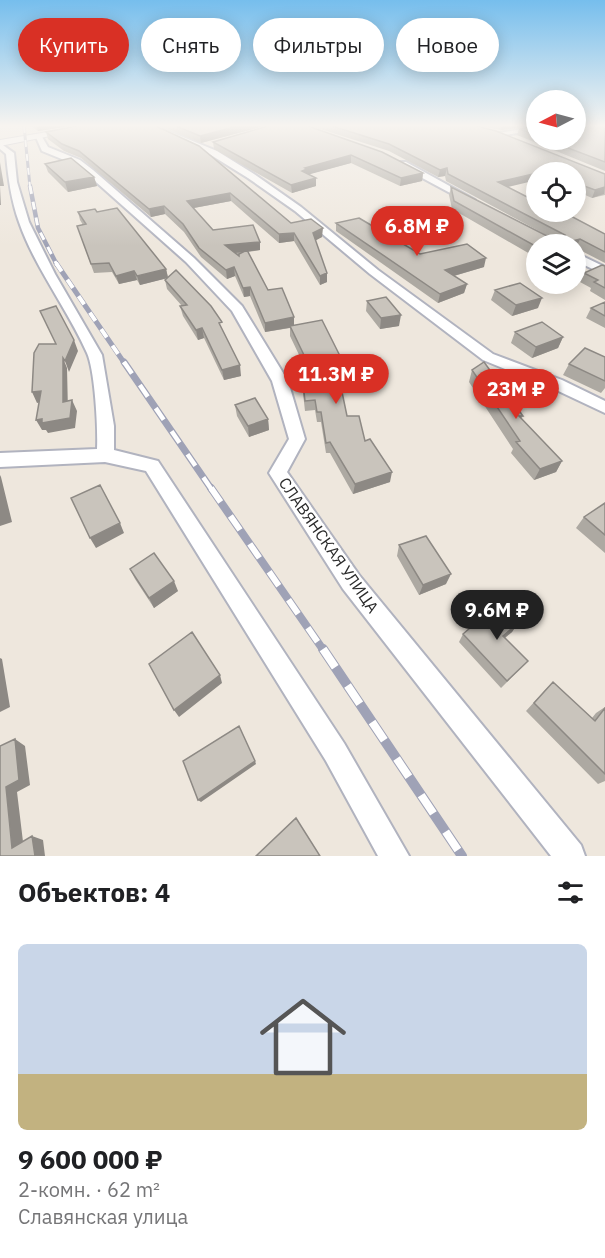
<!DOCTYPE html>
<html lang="ru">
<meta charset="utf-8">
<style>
:root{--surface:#fff;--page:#f2f2f2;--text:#202124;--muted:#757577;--accent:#d93025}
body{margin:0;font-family:"IBM Plex Sans",sans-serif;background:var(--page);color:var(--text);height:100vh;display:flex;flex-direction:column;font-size:22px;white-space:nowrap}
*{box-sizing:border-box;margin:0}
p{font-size:20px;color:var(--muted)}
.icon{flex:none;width:33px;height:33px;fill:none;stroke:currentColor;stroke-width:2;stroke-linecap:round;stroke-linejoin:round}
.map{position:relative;height:856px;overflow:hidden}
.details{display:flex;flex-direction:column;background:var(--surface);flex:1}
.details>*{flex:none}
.top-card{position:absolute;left:18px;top:18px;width:570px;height:54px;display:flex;gap:12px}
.needle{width:39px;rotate:264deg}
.controls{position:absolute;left:526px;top:90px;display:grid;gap:12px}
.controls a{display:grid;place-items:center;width:60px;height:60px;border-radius:50%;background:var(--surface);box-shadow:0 3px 15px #0003;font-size:30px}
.price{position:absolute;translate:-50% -51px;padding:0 14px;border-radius:21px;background:var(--accent);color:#fff;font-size:20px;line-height:39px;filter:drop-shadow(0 2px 3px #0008)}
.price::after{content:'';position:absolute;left:50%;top:36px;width:18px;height:14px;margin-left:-9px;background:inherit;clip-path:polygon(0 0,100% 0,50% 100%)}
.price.selected{background:#222;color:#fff}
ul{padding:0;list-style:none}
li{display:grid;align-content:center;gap:12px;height:318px;padding:0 18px}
li span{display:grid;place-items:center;height:186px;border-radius:9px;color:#555}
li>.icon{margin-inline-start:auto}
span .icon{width:108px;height:108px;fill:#fffc;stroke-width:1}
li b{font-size:26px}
h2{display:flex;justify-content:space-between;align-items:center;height:72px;padding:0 18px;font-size:26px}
.chip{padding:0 21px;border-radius:27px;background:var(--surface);box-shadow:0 3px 15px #0003;font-size:21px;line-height:54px}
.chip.selected{background:var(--accent);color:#fff}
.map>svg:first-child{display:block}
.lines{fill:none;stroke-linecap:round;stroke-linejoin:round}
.minor-casing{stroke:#b1b3bf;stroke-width:4}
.tertiary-casing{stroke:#b1b3bf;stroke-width:2}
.minor{fill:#fff;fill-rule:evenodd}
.tertiary{fill:#fff;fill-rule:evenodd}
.rail-far5-casing{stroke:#9fa2b6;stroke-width:3}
.rail-far4-casing{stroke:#9fa2b6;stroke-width:4.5}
.rail-far3-casing{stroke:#9fa2b6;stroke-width:5}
.rail-far2-casing{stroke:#9fa2b6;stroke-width:7}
.rail-far1-casing{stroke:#9fa2b6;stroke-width:8}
.rail-casing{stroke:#9fa2b6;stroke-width:10}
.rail-far5{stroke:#fff;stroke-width:2;stroke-dasharray:7;stroke-linecap:butt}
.rail-far4{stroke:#fff;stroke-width:3;stroke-dasharray:8;stroke-linecap:butt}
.rail-far3{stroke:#fff;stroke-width:4;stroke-dasharray:10;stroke-linecap:butt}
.rail-far2{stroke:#fff;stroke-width:4.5;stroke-dasharray:14;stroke-linecap:butt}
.rail-far1{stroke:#fff;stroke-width:6;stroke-dasharray:17;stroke-linecap:butt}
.rail{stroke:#fff;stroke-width:8;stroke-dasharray:22;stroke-linecap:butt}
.wall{fill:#ada9a2}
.shaded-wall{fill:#8d8984}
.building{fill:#c9c4bc;stroke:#8d8984;stroke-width:1.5}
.labels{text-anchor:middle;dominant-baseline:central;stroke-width:4.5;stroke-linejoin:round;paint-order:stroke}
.street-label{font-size:16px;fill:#2b2b2b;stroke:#fff}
</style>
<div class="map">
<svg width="605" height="856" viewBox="0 0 605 856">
<rect width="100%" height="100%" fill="#eee7dd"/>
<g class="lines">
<g class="minor-casing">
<path id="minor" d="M147 126H156L217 151 254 174 301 207 378 270 493 354 562 380 605 401V413L552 388 483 360 370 274 295 211 248 178 211 155Z
M537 126V130L498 136 494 134Z
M35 135H41L48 147 80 160 93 170 194 258 242 306 288 381 305 439 287 472 359 575 581 845 585 856H551L343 589 269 473 289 439 272 381 232 311 186 262 87 174 74 164 42 151Z
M0 143 14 153 17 182 29 222 55 274 102 355 114 426V450L158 461 344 743 409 856H378L326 761 146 471 105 462 0 467V453L97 449C98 428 95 371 87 353 67 308 35 268 19 222 11 200 8 177 6 154L0 149Z
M400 162H406L475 200 467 202 400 166Z
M576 253 605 267V275L576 261Z"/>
</g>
<g class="tertiary-casing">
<path id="tertiary" d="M83 126H100L0 146V140Z"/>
</g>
<use href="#minor" class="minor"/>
<use href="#tertiary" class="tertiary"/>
<g class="rail-far5-casing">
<path id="rail-far5" d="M24 126 30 187"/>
</g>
<g class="rail-far4-casing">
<path id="rail-far4" d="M30 186 38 228 57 265"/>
</g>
<g class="rail-far3-casing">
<path id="rail-far3" d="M56 263 125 364"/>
</g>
<g class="rail-far2-casing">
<path id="rail-far2" d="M124 362 212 490"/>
</g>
<g class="rail-far1-casing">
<path id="rail-far1" d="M211 488 324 651"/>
</g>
<g class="rail-casing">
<path id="rail" d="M323 649 462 856"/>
</g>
<use href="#rail-far5" class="rail-far5"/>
<use href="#rail-far4" class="rail-far4"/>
<use href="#rail-far3" class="rail-far3"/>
<use href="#rail-far2" class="rail-far2"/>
<use href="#rail-far1" class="rail-far1"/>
<use href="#rail" class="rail"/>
</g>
<path class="wall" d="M31 126H70L38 131Z
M156 126 291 223 322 237 315 240 327 282 320 285 294 241 279 243 231 201 194 208 213 230 260 242V250L248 252 268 290 294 325 344 376 339 377 347 416 365 441 390 482 353 494 330 453H326L321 422H317L315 410 305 411 303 393V383L312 382 290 336V328L265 332 250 296 244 297 235 276 227 279 201 257 184 232 165 214 151 217 81 158 64 151 48 139 46 132Z
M161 126H264L201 143Z
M268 126 423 173 422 181 400 186 351 163 309 174 316 178V186L292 193 214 149 213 142Z
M311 126H477L605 174V195L592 198 576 191V172H537L507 187 537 212 605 234V263L576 248V244H537V258L452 209 449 195 451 187 550 237 446 181 445 176 438 177 389 151Z
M482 126H529L501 130Z
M537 126V140H576L605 126V171L517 135 519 129Z
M45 164 94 177 97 186 68 192 48 172Z
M78 212H97L166 269 168 277 223 332 241 376 224 380 204 338 198 340 183 316 180 306H182L167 289 165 280 167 278 140 285 137 280 119 284 112 272 94 273 77 226 83 225 80 220Z
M336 223 420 254 484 267 454 276 467 284 464 293 438 303 336 231Z
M605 266V300L590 291 591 288 580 282 584 273Z
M495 290 538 308 512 316 491 300Z
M367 301 399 326 380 329 366 311Z
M605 302V328L586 318 591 308Z
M515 332 563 337 558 348 532 358 511 343Z
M605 357V388L601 393 563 375 569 364Z
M472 370 523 416 521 419 562 461 556 472 534 480 511 453 513 449 469 382Z
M235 405 268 419 269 430 249 437 237 416Z
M605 503V553L576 528 584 517Z
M399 545 446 584 419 595 397 556Z
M130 569 178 591 154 608 135 579Z
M483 613 518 623 512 632 505 638 528 661 501 688 459 642 463 634 478 621Z
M553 682 592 718 596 713 605 707V781L598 784 526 711 545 690Z"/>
<path class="shaded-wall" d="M37 126H70L38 131Z
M238 126H264L201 143 200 136Z
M502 126H529L501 130Z
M351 155V163L307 175 302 171 305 168Z
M0 162 4 186H0L1 205H0Z
M447 168 445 176 438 177 440 170Z
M423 173 422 181 400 186 401 178Z
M537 173V180L495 190 498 182Z
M94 177 97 186 68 192 65 182Z
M316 178V186L292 193 291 185Z
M605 187 604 194 592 198 595 190Z
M230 193 231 201 188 209 187 201Z
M164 206 165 214 151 217 149 209Z
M323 228 322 237 313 242V233Z
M294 233V241L279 243V234Z
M580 239 576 248V244H560Z
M260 242V250L226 254 225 245Z
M486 258 484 267 443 279 445 270Z
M234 267 235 276 227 279 226 270Z
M166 269 168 278 140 285 137 276Z
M134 271 137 280 119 284 116 276Z
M327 273V282L320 285V276Z
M467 284 464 293 438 303 440 294Z
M250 287V296L244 297 243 288Z
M542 298 538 308 512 316 516 305Z
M401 315 399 326 380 329 381 318Z
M294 317V327L265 332V323Z
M202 328 204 338 198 340 196 330Z
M563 337 558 348 532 358 536 347Z
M74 340 78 351 69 372 65 361Z
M63 358 67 368 68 412 63 402Z
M240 365 241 376 224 380 222 370Z
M345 366 344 376 337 378V368Z
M41 391 46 401 37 403 32 392Z
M72 400 77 411 75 428 48 433 46 430H42L36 420Z
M268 419 269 430 249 437 248 426Z
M562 461 556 472 534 480 540 469Z
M392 472 390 482 353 494 355 484Z
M0 475 1 477 12 522 0 526Z
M120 523 124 533 96 548 90 538Z
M451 574 446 584 419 595 423 585Z
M174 581 178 591 154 608 149 598Z
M518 623 512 632 497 644 503 636Z
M0 658 2 659 10 707 0 712Z
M220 675 222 683 179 717 174 710Z
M15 739 25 746 30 785 17 792 24 850 12 848 6 787Z
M255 761 256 764 201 802 198 800Z
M32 836 43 840 45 856H35Z"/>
<path class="building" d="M77 126H156L199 146 291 223 311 219 323 228 313 233 327 273 320 276 294 233 279 234 230 193 187 201 213 230 253 225 260 242 225 245 239 256V254L247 250 268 290 282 288 294 317 265 323 250 287 243 288 234 267 226 270 199 248 183 224 164 206 149 209 79 151 62 144 46 132Z
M176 126H238L200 136Z
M268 126H308L382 152 423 173 401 178 351 155 305 168 307 169 302 171 316 178 291 185 213 142Z
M332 126H477L496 131 605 174V187L595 190 576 183V172H551L546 171 498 182 537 202V212H556L564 216 569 215 605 234V252L580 239 560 244H537V247L454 201 451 187 549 237 562 238 565 235 448 174 447 168 440 170 389 144Z
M537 126V135L519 129Z
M576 126H605V162L547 140H576Z
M71 158 94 177 65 182 45 164Z
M117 208 166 269 137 276 134 271 116 276 109 263 91 264 77 226 86 224 78 212 95 209 97 212Z
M359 218 420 254 467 244 486 258 445 270 467 284 440 294 336 223Z
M602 265 605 266V288L594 282 598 280 584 273Z
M176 270 211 306 222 322 219 323 240 365 222 370 202 328 196 330 180 306 187 305 165 280Z
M520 283 542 298 516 305 495 290Z
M386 297 401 315 381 318 367 301Z
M605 302V316L591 308Z
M56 306 74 340 65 361 63 358V402L72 400 70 418 42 423V419L36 420 41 391 32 392 34 353 39 344H56L40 311Z
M322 320 345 366 337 368 347 416H359L365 441 370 439 392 472 355 484 330 442 326 443 321 412H317L315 400 305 401 303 383 317 382 290 326Z
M542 322 563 337 536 347 515 332Z
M585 348 605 357V381L569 364Z
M484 362 523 416H519L562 461 540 469 516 442 520 441 472 370Z
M255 398 268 419 248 426 235 405Z
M100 485 120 523 90 538 71 498Z
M605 503V535L584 517Z
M426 536 451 574 423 585 399 545Z
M154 553 174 581 149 598 130 569Z
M496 602 518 623 503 636 528 661 507 681 463 634 485 615 483 613Z
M192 632 220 675 174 710 149 664Z
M553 682 595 721 605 708V774L534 703Z
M239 726 255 761 198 800 183 761Z
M15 739 19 780 6 787 12 848 32 836 35 856H0V746Z
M296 818 320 856H256Z"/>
<linearGradient id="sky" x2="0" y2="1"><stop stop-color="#76beed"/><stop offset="0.51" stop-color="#f7f4f0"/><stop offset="1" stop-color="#f7f4f0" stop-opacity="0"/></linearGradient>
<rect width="605" height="246" fill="url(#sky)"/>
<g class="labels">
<g class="street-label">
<text transform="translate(329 545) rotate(55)">СЛАВЯНСКАЯ УЛИЦА</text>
</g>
</g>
</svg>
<div class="controls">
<a><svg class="needle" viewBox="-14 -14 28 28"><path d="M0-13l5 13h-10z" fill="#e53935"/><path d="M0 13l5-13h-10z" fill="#757577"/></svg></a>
<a><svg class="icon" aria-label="locate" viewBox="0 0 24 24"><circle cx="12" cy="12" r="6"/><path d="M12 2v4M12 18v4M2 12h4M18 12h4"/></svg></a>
<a><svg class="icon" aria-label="layers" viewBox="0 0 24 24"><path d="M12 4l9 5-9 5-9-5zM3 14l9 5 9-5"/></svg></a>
</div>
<b class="price" style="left:417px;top:257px">6.8M ₽</b>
<b class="price" style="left:336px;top:405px">11.3M ₽</b>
<b class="price" style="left:516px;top:420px">23M ₽</b>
<b class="price selected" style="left:497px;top:641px">9.6M ₽</b>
<div class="top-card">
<a class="chip selected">Купить</a>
<a class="chip">Снять</a>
<a class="chip">Фильтры</a>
<a class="chip">Новое</a>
</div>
</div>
<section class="details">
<h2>Объектов: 4<svg class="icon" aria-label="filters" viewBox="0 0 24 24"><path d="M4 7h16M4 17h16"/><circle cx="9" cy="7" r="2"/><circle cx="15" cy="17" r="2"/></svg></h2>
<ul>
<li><span style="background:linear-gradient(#c9d6e8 70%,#c2b280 0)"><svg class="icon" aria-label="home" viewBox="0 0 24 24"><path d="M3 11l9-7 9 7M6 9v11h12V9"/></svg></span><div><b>9 600 000 ₽</b><p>2-комн. · 62 m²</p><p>Славянская улица</p></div></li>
</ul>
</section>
